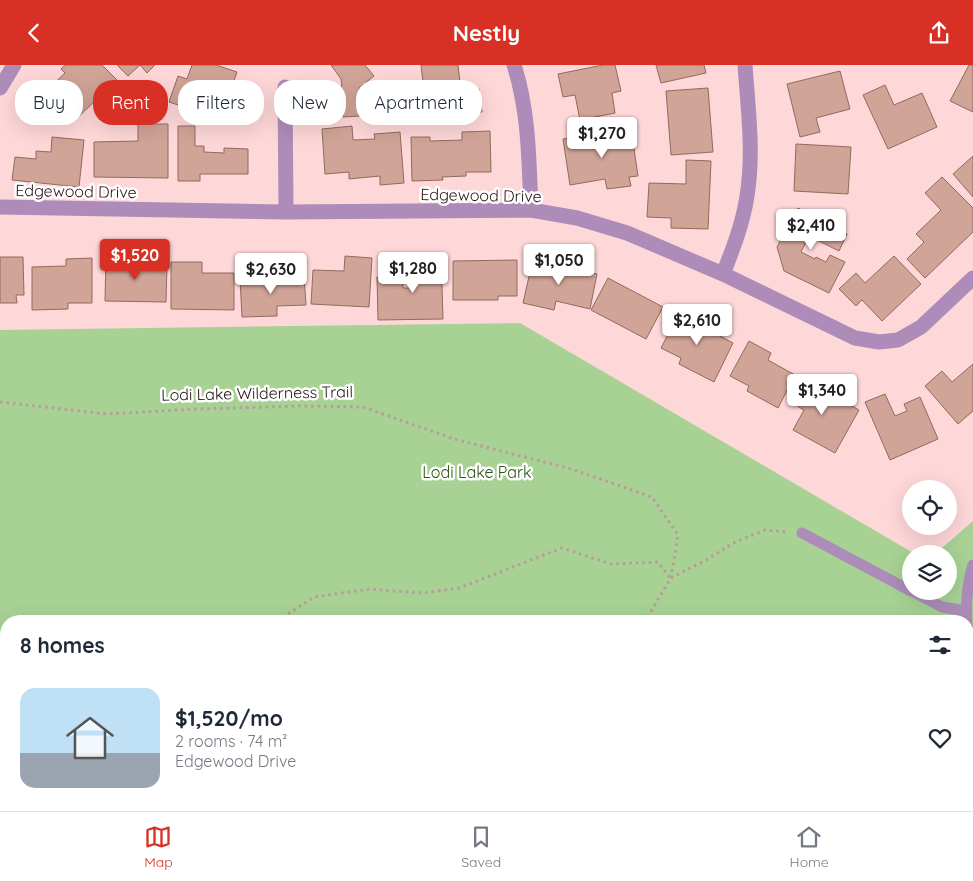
<!DOCTYPE html>
<meta charset="utf-8">
<style>
:root{--surface:#fff;--page:#f2f2f3;--text:#1f2937;--muted:#747a83;--line:#e0e1e3;--accent:#d93025}
body{margin:0;font-family:Quicksand,sans-serif;background:var(--page);color:var(--text);height:100vh;display:flex;flex-direction:column;font-size:19px;white-space:nowrap}
*{box-sizing:border-box;margin:0}
p{font-size:16px;color:var(--muted)}
.icon{flex:none;width:28px;height:28px;fill:none;stroke:currentColor;stroke-width:2;stroke-linecap:round;stroke-linejoin:round}
.map{position:relative;flex:1;overflow:hidden}
.panel{position:absolute;left:0px;top:550px;width:974px;height:196px;display:flex;flex-direction:column;background:var(--surface);border-radius:20px 20px 0 0;box-shadow:0 5px 20px #0002}
.panel>*{flex:none}
.banner{position:absolute;left:15px;top:15px;width:500px;height:45px;display:flex;gap:10px}
.tools{position:absolute;left:902px;top:415px;display:grid;gap:10px}
.tools a{display:grid;place-items:center;width:55px;height:55px;border-radius:50%;background:var(--surface);box-shadow:0 5px 20px #0002;font-size:25px}
.price{position:absolute;translate:-50% -42px;padding:0 11px;border-radius:5px;background:#fff;color:#222;font-size:16px;line-height:32px;filter:drop-shadow(0 1px 2px #0008)}
.price::after{content:'';position:absolute;left:50%;top:30px;width:15px;height:11px;margin-left:-8px;background:inherit;clip-path:polygon(0 0,100% 0,50% 100%)}
.price.current{background:var(--accent);color:#fff}
ul{padding:0;list-style:none}
li{display:flex;align-items:center;gap:15px;height:125px;padding:0 20px}
li span{display:grid;place-items:center;flex:none;width:140px;height:100px;border-radius:15px;color:#555}
li>.icon{margin-inline-start:auto}
span .icon{width:60px;height:60px;fill:#fffc;stroke-width:1}
li b{font-size:21px}
h2{display:flex;justify-content:space-between;align-items:center;height:60px;padding:0 20px;font-size:21px}
.pill{padding:0 18px;border-radius:20px;background:var(--surface);box-shadow:0 5px 20px #0002;font-size:18px;line-height:45px}
.pill.current{background:var(--accent);color:#fff}
header{display:flex;justify-content:space-between;align-items:center;height:65px;padding:0 20px;background:var(--accent);color:#fff;font-size:22px;font-weight:800}
.tab-bar{display:flex;justify-content:space-around;align-items:center;height:70px;border-top:1px solid var(--line);background:var(--surface);font-size:14px;color:var(--muted)}
.tab-bar a{display:grid;justify-items:center;gap:2px}
.tab-bar .current{color:var(--accent)}
.map>svg:first-child{display:block}
.green{fill:#a7d294}
.lines{fill:none;stroke-linecap:round;stroke-linejoin:round}
.stream{stroke:#7face9;stroke-width:5.5}
.building{fill:#d0a497;stroke:#926a5e}
.path{stroke:#ba9a9b;stroke-width:3;stroke-dasharray:2.5 4;stroke-linecap:butt}
.lane{stroke:#ad8cb9;stroke-width:11}
.street{stroke:#ad8cb9;stroke-width:15}
.labels{text-anchor:middle;dominant-baseline:central;stroke-width:5;stroke-linejoin:round;paint-order:stroke}
.street-label{font-size:16px;fill:#241314;stroke:#fff}
.park-label{font-size:16px;fill:#2a5413;stroke:#fff}
</style>
<header><svg class="icon" aria-label="back" viewBox="0 0 24 24"><path d="M15 5l-7 7 7 7"/></svg>Nestly<svg class="icon" aria-label="share" viewBox="0 0 24 24"><path d="M12 15V3M7 8l5-5 5 5M5 13v7h14v-7"/></svg></header>
<div class="map">
<svg width="973" height="746" viewBox="0 0 973 746">
<rect width="100%" height="100%" fill="#fed7d8"/>
<path class="green" d="M520 258 915 489H911V526H949V489H935L973 456V746H899L895 740H968V556H6V740H408L375 746H0V265Z"/>
<g class="lines">
<path class="stream" d="M181 746 189 740"/>
</g>
<path class="building" d="M65 0H102L117 15 74 56 45 27 65 8 61 4Z
M117 0H155L147 8 140 0 128 11Z
M192 0H216L237 7 230 27 224 25 215 52 169 37 178 11 187 14Z
M331 0H365L374 11 359 23 360 28 391 25 393 49 343 52 339 22 342 21 341 14Z
M421 0H458L461 26 479 24 482 47 416 54 413 26 424 25Z
M603 0H615L621 26 612 28 615 48 580 55 575 30 563 32 558 9Z
M656 0H704L706 8 661 18Z
M969 0H973V47L950 36Z
M840 6 850 44 816 53 820 67 800 72 787 19Z
M885 20 894 40 922 28 937 62 888 84 863 30Z
M708 23 713 87 671 90 666 26Z
M138 59H168V113L94 112V77L138 76Z
M178 61H195V81H204V87L224 88V83L248 84V109H200V116H178Z
M352 61 353 75 375 74 374 69 400 67 404 118 380 120V111L349 114V107L325 109 322 64Z
M631 64 638 111 629 112 631 121 607 124 605 114 570 120 563 74Z
M490 66 491 107H466V111L442 112 443 115 412 116 411 72H430V76L462 75V67Z
M52 72 84 75 79 122 12 115 15 92 36 94V86L51 87Z
M796 79 851 82 848 129 794 126Z
M973 91V132L953 109Z
M686 95 711 96 708 164 671 163V153L647 152 649 118 686 119Z
M942 112 973 143V167L925 213 907 194 924 177 916 169 941 145 925 128Z
M798 143 847 169 839 186 809 171 801 187 815 194 816 192 826 197 830 190 845 197 829 228 784 206 777 182Z
M345 191 372 193 369 242 311 239 313 205 344 206Z
M441 191 443 254 378 255 377 212H403V223H416L415 192Z
M894 191 921 219 882 256 862 235 856 241 839 224 856 208 865 218Z
M0 192H23L24 230H16L17 238H0Z
M106 192H137L136 199 167 200 166 237 105 236Z
M92 193V238H68V244L32 245V202L66 201V194Z
M533 194 597 209 590 244 556 236 554 245 523 238Z
M517 195V231H498V235H453V196Z
M171 197H202V208H234V245L171 244Z
M304 211 306 240 277 241V251L242 252 240 214Z
M608 213 663 242 646 274 591 245Z
M681 244 706 257 703 262 733 278 714 317 679 299 681 293 661 283Z
M749 276 771 288 768 295 795 310 778 343 747 326 749 321 730 311Z
M973 299V346L958 359 925 321 942 306 952 317Z
M802 313 859 345 835 388 793 365 804 345 789 336Z
M885 329 895 351 907 346 904 339 920 332 938 374 890 395 865 337Z"/>
<g class="lines">
<path class="path" d="M0 337 107 349 197 344 302 341 363 342 454 374 568 403 652 432 678 470 671 513 645 556
M671 513 708 494 733 478 765 465 788 467
M277 556 314 532 370 524 423 528 459 523 562 483 611 499 658 497 670 513
M0 701 6 702
M217 746 224 740"/>
<path class="lane" d="M802 468 911 526
M973 500C960 540 970 586 973 627
M912 526 942 542 967 546"/>
<path class="street" d="M514 0C529 46 529 97 531 145
M285 22 286 147
M0 23 14 0
M0 142 286 147 531 145 577 153 627 168 723 209 855 273 879 277 898 275 921 262 973 213
M723 209C733 184 743 158 747 131 754 88 748 44 745 0"/>
</g>
<g class="labels">
<g class="street-label">
<text transform="translate(76 126) rotate(1)">Edgewood Drive</text>
<text transform="translate(481 130) rotate(1)">Edgewood Drive</text>
<text transform="translate(257 328) rotate(-1)">Lodi Lake Wilderness Trail</text>
</g>
<g class="park-label">
<text x="477" y="407">Lodi Lake Park</text>
</g>
</g>
</svg>
<div class="tools">
<a><svg class="icon" aria-label="locate" viewBox="0 0 24 24"><circle cx="12" cy="12" r="6"/><path d="M12 2v4M12 18v4M2 12h4M18 12h4"/></svg></a>
<a><svg class="icon" aria-label="layers" viewBox="0 0 24 24"><path d="M12 4l9 5-9 5-9-5zM3 14l9 5 9-5"/></svg></a>
</div>
<b class="price" style="left:602px;top:94px">$1,270</b>
<b class="price" style="left:811px;top:186px">$2,410</b>
<b class="price current" style="left:135px;top:216px">$1,520</b>
<b class="price" style="left:559px;top:221px">$1,050</b>
<b class="price" style="left:413px;top:229px">$1,280</b>
<b class="price" style="left:271px;top:230px">$2,630</b>
<b class="price" style="left:697px;top:281px">$2,610</b>
<b class="price" style="left:822px;top:351px">$1,340</b>
<div class="banner">
<a class="pill">Buy</a>
<a class="pill current">Rent</a>
<a class="pill">Filters</a>
<a class="pill">New</a>
<a class="pill">Apartment</a>
</div>
<section class="panel">
<h2>8 homes<svg class="icon" aria-label="filters" viewBox="0 0 24 24"><path d="M4 7h16M4 17h16"/><circle cx="9" cy="7" r="2"/><circle cx="15" cy="17" r="2"/></svg></h2>
<ul>
<li><span style="background:linear-gradient(#bfe0f5 65%,#9aa5b1 0)"><svg class="icon" aria-label="home" viewBox="0 0 24 24"><path d="M3 11l9-7 9 7M6 9v11h12V9"/></svg></span><div><b>$1,520/mo</b><p>2 rooms · 74 m²</p><p>Edgewood Drive</p></div><svg class="icon" aria-label="heart" viewBox="0 0 24 24"><path d="M12 20l-8-8c-3-5 5-10 8-4 3-6 11-1 8 4z"/></svg></li>
</ul>
</section>
</div>
<nav class="tab-bar">
<a class="current"><svg class="icon" aria-label="map" viewBox="0 0 24 24"><path d="M3 6l6-2 6 2 6-2v14l-6 2-6-2-6 2zM9 4v14M15 6v14"/></svg>Map</a>
<a><svg class="icon" aria-label="saved" viewBox="0 0 24 24"><path d="M7 4h10v16l-5-4-5 4z"/></svg>Saved</a>
<a><svg class="icon" aria-label="home" viewBox="0 0 24 24"><path d="M3 11l9-7 9 7M6 9v11h12V9"/></svg>Home</a>
</nav>
